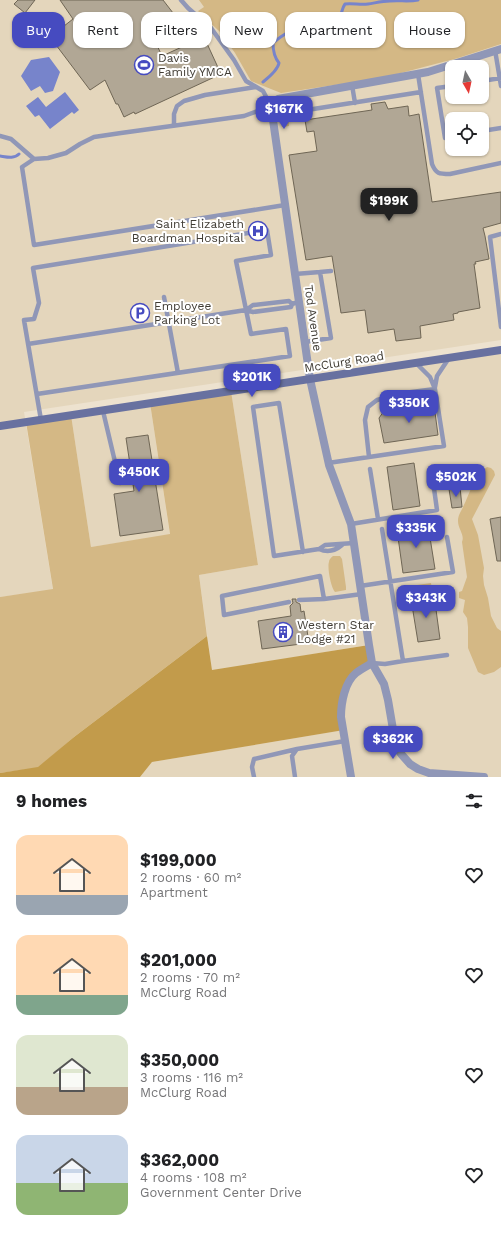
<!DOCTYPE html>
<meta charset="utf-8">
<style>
:root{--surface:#fff;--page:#f2f2f2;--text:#202124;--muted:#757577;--accent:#464bc0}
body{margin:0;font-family:"Work Sans",sans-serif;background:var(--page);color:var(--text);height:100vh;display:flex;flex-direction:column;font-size:15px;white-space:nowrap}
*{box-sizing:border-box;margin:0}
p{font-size:13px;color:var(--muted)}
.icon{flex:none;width:22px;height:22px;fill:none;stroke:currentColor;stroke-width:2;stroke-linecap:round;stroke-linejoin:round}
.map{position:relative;height:777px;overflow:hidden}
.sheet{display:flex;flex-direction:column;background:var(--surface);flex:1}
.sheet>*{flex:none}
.guide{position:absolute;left:12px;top:12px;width:477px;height:36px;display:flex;gap:8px}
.needle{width:26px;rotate:171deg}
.controls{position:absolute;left:445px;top:60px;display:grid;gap:8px}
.controls a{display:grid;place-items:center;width:44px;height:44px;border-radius:8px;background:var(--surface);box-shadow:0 1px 3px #0004;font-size:20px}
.price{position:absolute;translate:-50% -34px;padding:0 9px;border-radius:8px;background:var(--accent);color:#fff;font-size:13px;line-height:26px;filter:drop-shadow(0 1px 2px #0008)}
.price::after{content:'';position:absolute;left:50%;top:24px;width:12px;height:9px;margin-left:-6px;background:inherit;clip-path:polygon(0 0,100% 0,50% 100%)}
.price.selected{background:#222;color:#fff}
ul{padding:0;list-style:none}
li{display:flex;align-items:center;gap:12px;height:100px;padding:0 16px}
li span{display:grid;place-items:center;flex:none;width:112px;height:80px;border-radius:12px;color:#555}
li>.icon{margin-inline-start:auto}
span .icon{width:48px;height:48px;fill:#fffc;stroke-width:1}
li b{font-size:17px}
h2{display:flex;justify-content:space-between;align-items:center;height:48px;padding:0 16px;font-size:17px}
.tag{padding:0 14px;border-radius:12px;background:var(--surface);box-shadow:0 1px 3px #0004;font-size:14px;line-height:36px}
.tag.selected{background:var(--accent);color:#fff}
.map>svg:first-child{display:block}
.built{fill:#e4d6bc;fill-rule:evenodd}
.green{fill:#d4b885}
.forest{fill:#c29b4b}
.water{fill:#7784cb}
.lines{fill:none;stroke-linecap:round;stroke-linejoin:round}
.stream{stroke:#7784cb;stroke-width:3}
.building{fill:#b1a795;stroke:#6f6655}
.lane{stroke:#9097b7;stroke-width:4.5}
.street{stroke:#9097b7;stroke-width:8}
.secondary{stroke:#6871a0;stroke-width:8}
.labels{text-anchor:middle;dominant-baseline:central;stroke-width:4;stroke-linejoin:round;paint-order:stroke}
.poi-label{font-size:12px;fill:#403c34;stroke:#fff;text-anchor:start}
.street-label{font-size:12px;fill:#403c34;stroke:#fff}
</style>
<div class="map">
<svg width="501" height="777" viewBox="0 0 501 777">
<rect width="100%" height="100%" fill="#ede2cf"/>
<path class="built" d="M0 0H501V340L24 412 53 590 0 597ZM452 67H482V97H452ZM452 119H482V149H452Z
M501 350V777H140L152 762 343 730 341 707 368 645 212 671 199 575 258 565 231 391Z
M150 403 170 535 91 547 71 415Z"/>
<path class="green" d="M199 0H501V44L458 58 382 78 281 93 251 81 235 53 220 32 198 11 204 7Z
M287 102 289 126 282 127 279 106Z
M231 391 258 565 199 575 207 636 74 737 38 768 0 773V597L53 589 26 422 71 415 91 547 170 534 150 403Z
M487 467 491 468 494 471 495 475 472 519 478 535 484 568 483 576 484 585 488 598 491 616 497 628 501 631V667L494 672 484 675 478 672 468 648V627L467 618 463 612 465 600 459 598V592L462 591 467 577 462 542C465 535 458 529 458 521 458 515 461 512 463 507 470 493 474 476 487 467Z
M333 556H340L342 559 346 587V590L335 592C331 588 327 567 329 562 329 559 331 558 333 556Z
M431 583 433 596 412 599 410 586Z"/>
<path class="forest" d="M207 636 212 670 369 645 372 663 356 673 345 692 344 730 152 762 140 777H0V773L38 767 74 737Z"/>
<path class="water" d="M49 57 60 72 53 91 45 93 40 86 31 91 21 76 31 60Z
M65 92 79 110 74 114 72 112 50 129 39 115 35 117 26 106 38 97 46 107Z"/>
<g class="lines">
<path class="stream" d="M263 82C268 78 278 69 279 63 274 57 273 51 273 43 279 38 287 31 295 30 299 29 303 31 307 31 317 31 333 27 339 18 342 14 342 8 345 4 353 3 360 5 368 4 375 3 382 1 390 1 400 0 408 2 418 0
M0 156C7 157 14 159 19 154"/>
</g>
<path class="building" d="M18 0H35L25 13 14 4Z
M60 0H163L180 22 155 41 162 56 204 37 221 74 135 114 134 112 124 117 118 104H116L105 80 90 90 50 37 73 19Z
M385 102 388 109 408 106 409 116 419 114 432 202 501 192V223L483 228 485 236 489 259 475 262 476 264H474L480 308 458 312V313L453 314 454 320 420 326 421 338 396 341 394 329 368 333 365 310 341 313 332 256 306 260 289 155 317 151 314 131 307 132 305 120 372 110 371 104Z
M434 405 438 435 384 443 379 418 384 411Z
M148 435 163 530 120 536 114 494 134 491 126 438Z
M414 463 420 506 393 510 387 467Z
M460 487 462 507 452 508 449 489Z
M501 517V561H497L490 519Z
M428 525 435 569 403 573 397 530Z
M434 595 440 639 418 642 411 599Z
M292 599H296V602L300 604 301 612 304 611 309 643 262 649 258 621 291 616 290 606 293 603Z"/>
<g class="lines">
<path class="lane" d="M495 50 501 86
M418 74 432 164C436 174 439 174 450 174L501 163
M482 81 501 78
M352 85 355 103
M452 86 437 88 445 138 452 136
M288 113 421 92
M174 125V114L177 106 184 101 205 95 256 87
M482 131 501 128
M0 136 11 139 34 159 48 158 66 153 80 144 94 137 121 133 244 116 271 106 263 91 246 81 234 60 211 28 188 8 181 0
M34 159 22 167 34 245 285 205
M501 234 490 237 501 327
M320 272 331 271
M295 274 320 272 331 338 305 342
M164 297 178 373
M246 310 253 305 289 301 292 304 295 303
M28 344 246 310 253 312 291 307 292 304
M435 387 437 376 449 358
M37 394 290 356 286 329 251 334 236 261 271 255 267 230 33 268 39 303 34 319 24 320 41 420
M103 411 120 483
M369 457 444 446 435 389 430 377 416 363
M328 463 369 457 365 420 368 407 377 400 404 393 435 389
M370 469 378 519
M351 524 437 510 432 474
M319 549C328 553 335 551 342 545
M303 552 279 403 253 407 274 556 319 549 325 545 354 543
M360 586 453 572 447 537
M299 600 324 599
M289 602 224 615 222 596 320 576 324 599 362 594
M403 661 447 655
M372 663 385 664 403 661 382 529
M254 777 252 767 254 759 297 749
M295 777 292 756 297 749 345 741"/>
<path class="street" d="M372 663 384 684 388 700 396 747 402 755 410 764 418 769 429 773 484 777
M351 777 341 717C341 702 345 682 356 673 361 669 367 666 372 663L369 645 351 524 329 465 310 379 271 106 278 99 428 72 501 49"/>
<path class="secondary" d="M0 426 501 350"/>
</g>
<defs>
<g id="stadium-ring" transform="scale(1)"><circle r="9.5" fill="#fff" stroke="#464bc0" stroke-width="1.5"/><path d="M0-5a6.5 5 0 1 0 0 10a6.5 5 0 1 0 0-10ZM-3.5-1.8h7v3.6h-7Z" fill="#464bc0"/></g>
<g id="hospital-ring" transform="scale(1)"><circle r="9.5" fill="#fff" stroke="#464bc0" stroke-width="1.5"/><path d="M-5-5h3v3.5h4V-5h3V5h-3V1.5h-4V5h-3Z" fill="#464bc0"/></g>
<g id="parking-ring" transform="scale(1)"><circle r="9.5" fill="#fff" stroke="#464bc0" stroke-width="1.5"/><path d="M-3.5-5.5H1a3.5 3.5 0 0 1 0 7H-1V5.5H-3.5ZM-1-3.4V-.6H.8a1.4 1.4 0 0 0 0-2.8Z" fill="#464bc0"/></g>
<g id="building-ring" transform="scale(1)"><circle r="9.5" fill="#fff" stroke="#464bc0" stroke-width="1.5"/><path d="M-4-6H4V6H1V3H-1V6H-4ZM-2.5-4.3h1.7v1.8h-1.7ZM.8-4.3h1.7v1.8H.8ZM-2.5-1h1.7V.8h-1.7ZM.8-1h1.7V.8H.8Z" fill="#464bc0"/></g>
</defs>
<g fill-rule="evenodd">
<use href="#stadium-ring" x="144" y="65"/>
<use href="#hospital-ring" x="258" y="231"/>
<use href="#parking-ring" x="140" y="313"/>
<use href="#building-ring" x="283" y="632"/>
</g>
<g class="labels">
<g class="poi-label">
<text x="158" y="58">Davis<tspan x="158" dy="14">Family YMCA</tspan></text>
<text x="244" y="224" text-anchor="end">Saint Elizabeth<tspan x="244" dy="14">Boardman Hospital</tspan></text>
<text x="154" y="306">Employee<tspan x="154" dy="14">Parking Lot</tspan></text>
<text x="297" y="625">Western Star<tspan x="297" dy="14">Lodge #21</tspan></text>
</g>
<g class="street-label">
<text transform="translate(313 318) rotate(82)">Tod Avenue</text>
<text transform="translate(344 362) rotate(-9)">McClurg Road</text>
</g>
</g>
</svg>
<div class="controls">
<a><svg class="needle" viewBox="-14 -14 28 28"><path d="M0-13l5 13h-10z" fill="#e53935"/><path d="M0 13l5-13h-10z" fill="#757577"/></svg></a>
<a><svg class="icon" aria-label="locate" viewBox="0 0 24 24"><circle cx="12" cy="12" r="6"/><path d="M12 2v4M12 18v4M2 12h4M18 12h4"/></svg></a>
</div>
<b class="price" style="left:284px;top:130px">$167K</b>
<b class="price selected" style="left:389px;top:222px">$199K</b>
<b class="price" style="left:252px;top:398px">$201K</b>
<b class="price" style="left:409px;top:424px">$350K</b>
<b class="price" style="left:139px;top:493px">$450K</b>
<b class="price" style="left:456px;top:498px">$502K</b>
<b class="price" style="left:416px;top:549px">$335K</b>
<b class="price" style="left:426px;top:619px">$343K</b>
<b class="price" style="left:393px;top:760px">$362K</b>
<div class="guide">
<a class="tag selected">Buy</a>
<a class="tag">Rent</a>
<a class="tag">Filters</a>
<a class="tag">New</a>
<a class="tag">Apartment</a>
<a class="tag">House</a>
</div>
</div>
<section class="sheet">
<h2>9 homes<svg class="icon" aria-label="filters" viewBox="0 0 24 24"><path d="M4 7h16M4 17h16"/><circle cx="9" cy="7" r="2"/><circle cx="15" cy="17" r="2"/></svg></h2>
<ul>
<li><span style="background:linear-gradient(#ffd9b3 75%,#9aa5b1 0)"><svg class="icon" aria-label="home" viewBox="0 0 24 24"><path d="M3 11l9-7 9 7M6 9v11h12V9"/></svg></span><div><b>$199,000</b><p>2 rooms · 60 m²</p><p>Apartment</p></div><svg class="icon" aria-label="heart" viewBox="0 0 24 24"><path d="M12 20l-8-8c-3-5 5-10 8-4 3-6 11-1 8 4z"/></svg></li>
<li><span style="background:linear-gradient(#ffd9b3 75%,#7fa58c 0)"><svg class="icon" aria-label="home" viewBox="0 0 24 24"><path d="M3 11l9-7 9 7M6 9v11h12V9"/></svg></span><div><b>$201,000</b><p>2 rooms · 70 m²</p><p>McClurg Road</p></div><svg class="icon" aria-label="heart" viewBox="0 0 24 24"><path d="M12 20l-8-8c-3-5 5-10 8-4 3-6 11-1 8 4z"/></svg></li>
<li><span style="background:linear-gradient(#dfe7d0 65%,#b9a48a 0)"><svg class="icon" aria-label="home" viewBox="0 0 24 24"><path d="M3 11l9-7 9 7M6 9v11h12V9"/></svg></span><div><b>$350,000</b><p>3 rooms · 116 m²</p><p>McClurg Road</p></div><svg class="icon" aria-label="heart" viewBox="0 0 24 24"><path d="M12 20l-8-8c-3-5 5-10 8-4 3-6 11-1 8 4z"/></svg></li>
<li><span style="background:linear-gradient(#c9d6e8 60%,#8fb573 0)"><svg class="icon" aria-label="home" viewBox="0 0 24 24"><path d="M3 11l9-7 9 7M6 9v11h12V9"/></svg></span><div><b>$362,000</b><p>4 rooms · 108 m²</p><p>Government Center Drive</p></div><svg class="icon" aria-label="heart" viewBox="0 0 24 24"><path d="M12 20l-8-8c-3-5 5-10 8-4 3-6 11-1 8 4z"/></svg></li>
</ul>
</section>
